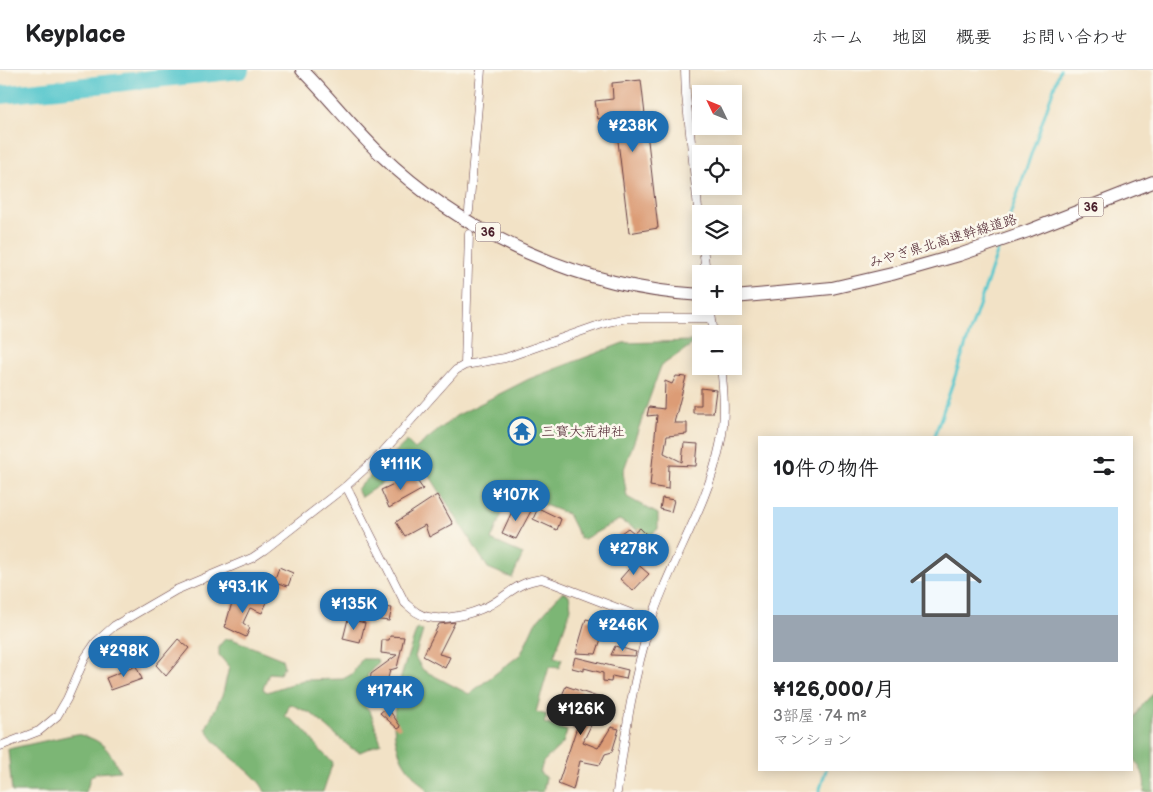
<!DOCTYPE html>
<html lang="ja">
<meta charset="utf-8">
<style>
:root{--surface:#fff;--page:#f6f6f6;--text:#202124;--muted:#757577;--line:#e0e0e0;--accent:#1f6fb2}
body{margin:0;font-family:"Balsamiq Sans","Klee One",sans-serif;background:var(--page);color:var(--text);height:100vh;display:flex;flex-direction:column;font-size:19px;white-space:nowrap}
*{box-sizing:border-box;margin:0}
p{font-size:16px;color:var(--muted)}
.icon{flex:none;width:28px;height:28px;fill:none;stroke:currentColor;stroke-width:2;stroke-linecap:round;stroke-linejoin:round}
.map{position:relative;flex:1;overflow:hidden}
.side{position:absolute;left:758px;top:366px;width:375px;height:335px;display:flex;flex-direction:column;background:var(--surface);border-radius:0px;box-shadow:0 2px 12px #0003}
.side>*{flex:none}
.needle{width:32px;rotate:313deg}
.controls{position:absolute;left:692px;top:15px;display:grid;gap:10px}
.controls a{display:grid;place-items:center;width:50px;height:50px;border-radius:0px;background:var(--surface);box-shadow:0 2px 12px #0003;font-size:25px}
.price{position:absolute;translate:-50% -42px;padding:0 11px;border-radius:18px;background:var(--accent);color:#fff;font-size:16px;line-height:32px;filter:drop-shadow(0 1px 2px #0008)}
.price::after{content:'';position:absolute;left:50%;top:30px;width:15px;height:11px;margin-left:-8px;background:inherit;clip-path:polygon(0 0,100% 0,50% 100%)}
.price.current{background:#222;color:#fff}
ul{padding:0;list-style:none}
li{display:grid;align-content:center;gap:10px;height:265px;padding:0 15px}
li span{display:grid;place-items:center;height:155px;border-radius:0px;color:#555}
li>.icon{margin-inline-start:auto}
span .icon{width:90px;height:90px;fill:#fffc;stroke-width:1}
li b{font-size:21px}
h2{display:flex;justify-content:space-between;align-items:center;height:60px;padding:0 15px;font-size:21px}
header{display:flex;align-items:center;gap:30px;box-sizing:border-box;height:70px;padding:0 25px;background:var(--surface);border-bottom:1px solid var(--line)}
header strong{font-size:24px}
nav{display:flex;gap:28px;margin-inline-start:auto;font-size:18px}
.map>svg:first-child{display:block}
.forest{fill:#7bb675;stroke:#626a50}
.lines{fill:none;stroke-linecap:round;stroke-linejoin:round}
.stream{stroke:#59c7cd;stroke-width:3}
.river{stroke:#59c7cd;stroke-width:18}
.building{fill:#dc9c76}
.street-casing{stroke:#633c42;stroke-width:9}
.primary-casing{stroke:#633c42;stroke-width:14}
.street{stroke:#fff;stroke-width:8}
.primary{stroke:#fff;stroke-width:12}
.labels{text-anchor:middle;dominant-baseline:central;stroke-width:5;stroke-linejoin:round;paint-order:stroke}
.shield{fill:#fbf7ec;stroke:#7f6065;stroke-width:1}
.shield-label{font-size:12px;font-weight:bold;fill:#4a1f2b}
.street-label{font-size:14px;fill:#4a1f2b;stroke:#fbf7ec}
.poi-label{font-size:14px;fill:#4a1f2b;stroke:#fbf7ec;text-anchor:start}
</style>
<header>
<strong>Keyplace</strong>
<nav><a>ホーム</a><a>地図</a><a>概要</a><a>お問い合わせ</a></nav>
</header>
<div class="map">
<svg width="1153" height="722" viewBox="0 0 1153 722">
<rect width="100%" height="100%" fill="#fbf7ec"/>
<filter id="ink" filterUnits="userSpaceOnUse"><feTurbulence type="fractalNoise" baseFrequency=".02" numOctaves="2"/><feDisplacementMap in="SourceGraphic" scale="10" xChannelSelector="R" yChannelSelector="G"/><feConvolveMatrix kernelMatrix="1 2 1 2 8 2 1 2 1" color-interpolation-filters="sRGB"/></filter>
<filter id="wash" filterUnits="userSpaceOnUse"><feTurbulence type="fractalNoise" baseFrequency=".0096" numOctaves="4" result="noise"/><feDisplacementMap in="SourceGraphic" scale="20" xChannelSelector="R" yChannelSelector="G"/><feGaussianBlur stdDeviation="1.12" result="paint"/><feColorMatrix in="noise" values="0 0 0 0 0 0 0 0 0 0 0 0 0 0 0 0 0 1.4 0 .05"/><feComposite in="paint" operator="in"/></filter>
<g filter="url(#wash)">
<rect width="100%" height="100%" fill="#f2e2c6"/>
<path class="forest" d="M692 271 690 276 661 296 623 402 627 427 658 444V459L649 466 619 450 584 469 580 468 568 444 511 422 491 470 523 484 512 508 488 498 419 389 361 427 357 419 407 371 415 379 456 346 529 309 623 273Z
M562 522 569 525 571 538 554 587 562 589 559 598 549 597 536 642 547 645 544 653 567 661 563 673 543 692 540 703 546 707 543 722H428C420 712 408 701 402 689 382 647 404 599 417 558L423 561 415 587 423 600 469 624 521 584 535 553Z
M225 569H232L282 589 284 596 280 604 269 603 263 619 267 622 303 610 343 609 352 604 362 589H377L378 593 368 604 364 635 370 641 381 673 360 682 351 678 312 644 290 634 285 646C310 659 313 677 333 692L323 722H265C257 701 218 684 206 658L223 623 229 597 219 585V576Z
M1153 624V722H1144C1147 699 1135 696 1131 679 1126 658 1138 637 1153 624Z
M76 664C102 669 108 678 120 701L97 703 91 706 86 722H12L8 679Z"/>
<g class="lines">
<path class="stream" d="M1003 166 1060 0
M934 368 1000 174
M819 722 826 700"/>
<path class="river" d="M0 25 240 0"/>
</g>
<g id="blocks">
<path class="building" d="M641 10 658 158 629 163 615 46 598 49 595 31 613 29 612 13Z
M676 306 686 307 674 353H687V364L667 366 664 383 682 392 684 373 698 374 696 396 669 395 668 419 650 416 657 345 647 346 649 337 664 339 665 311 672 314Z
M701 318 716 320 713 343H693V335H701Z
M413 405 423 419 389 438 381 420Z
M437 425 453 454 429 467 425 455 405 466 396 452Z
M662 428 674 430 671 442 660 439Z
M515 435 531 441 516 469 502 463Z
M538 438 561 449 557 460 533 449Z
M628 458 634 463 640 458 650 468 620 489 607 473Z
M635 492 649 504 633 521 620 509Z
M279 497 293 503 288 516 274 512Z
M257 526 268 530 262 543 250 538 243 553 250 558 246 567 225 557 233 529 250 534 251 528 254 529Z
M364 535 392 538 389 551 363 548Z
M348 549 365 553 360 573 343 569Z
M586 549 599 552 596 561 603 563 596 584 576 583Z
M455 552 439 584 450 587 445 598 423 586 439 554Z
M613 554 625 557 621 572 611 568Z
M390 566 404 567 397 598 390 600 384 624 369 623 371 604 397 585 381 583 382 570H389Z
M178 569 189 578 166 606 156 595Z
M615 576 636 582 635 586 611 585Z
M575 587 628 600 626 609 612 606 611 612 603 611V603L584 598V601L572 598Z
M136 596 142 609 111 620 106 608Z
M566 616 600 628 595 639 577 630 570 644 593 651 583 672 598 678 611 657 619 659 612 682 605 684 600 695 580 691 573 720 558 714 577 657 553 646Z
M387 637 401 657 398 659 380 643Z"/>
</g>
</g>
<g filter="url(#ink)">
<use href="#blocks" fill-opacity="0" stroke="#633c42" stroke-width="1"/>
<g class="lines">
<g class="street-casing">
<path id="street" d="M685 0 686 25 701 166
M469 141 481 0
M703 176 706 204
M710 237 714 264
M465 295 469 164
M346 416 405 533C412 539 418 545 428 547 445 551 472 544 488 536 509 525 516 512 542 509L651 551
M0 676 39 661 57 646 67 629 85 588 96 572 114 556 176 520 252 488 264 480 346 416 380 385 456 300 465 295 505 288 608 252 626 248H711
M617 722C625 665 633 606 651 551 670 492 707 437 720 375 726 349 724 323 721 296"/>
</g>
<g class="primary-casing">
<path id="primary" d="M302 0C329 27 352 57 379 83 465 166 582 218 701 225
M734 227 832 218 892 204 959 185 1028 161 1153 112"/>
</g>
<use href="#street" class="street"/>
<use href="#primary" class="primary"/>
</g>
</g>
<defs>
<g id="temple-ring" transform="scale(1.4375)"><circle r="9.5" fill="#fbf7ec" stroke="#1f6fb2" stroke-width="1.5"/><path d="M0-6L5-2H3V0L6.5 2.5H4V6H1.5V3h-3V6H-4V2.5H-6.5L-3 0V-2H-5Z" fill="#1f6fb2"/></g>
</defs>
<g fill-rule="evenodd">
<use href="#temple-ring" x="522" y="361"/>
</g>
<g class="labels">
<g class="shield">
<rect x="1078.5" y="127.5" width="25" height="19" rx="4"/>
<rect x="475.5" y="152.5" width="25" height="19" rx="4"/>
</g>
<g class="shield-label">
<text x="1091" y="137">36</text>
<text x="488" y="162">36</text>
</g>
<g class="street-label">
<text transform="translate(943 171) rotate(-17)">みやぎ県北高速幹線道路</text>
</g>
<g class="poi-label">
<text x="541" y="361">三寳大荒神社</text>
</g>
</g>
</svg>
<div class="controls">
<a><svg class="needle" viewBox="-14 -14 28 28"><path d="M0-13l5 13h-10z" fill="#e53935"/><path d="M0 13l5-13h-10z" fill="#757577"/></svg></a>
<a><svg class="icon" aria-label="locate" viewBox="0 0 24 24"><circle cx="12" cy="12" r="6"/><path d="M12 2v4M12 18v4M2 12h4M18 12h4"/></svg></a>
<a><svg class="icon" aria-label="layers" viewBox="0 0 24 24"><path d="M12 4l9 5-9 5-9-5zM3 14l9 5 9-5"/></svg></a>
<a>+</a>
<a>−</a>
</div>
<b class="price" style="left:633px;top:83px">¥238K</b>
<b class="price" style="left:401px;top:421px">¥111K</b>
<b class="price" style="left:516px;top:452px">¥107K</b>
<b class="price" style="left:634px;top:506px">¥278K</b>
<b class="price" style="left:243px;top:544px">¥93.1K</b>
<b class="price" style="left:354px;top:561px">¥135K</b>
<b class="price" style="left:623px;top:582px">¥246K</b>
<b class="price" style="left:124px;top:608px">¥298K</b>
<b class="price" style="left:390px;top:648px">¥174K</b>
<b class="price current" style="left:581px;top:666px">¥126K</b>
<section class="side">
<h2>10件の物件<svg class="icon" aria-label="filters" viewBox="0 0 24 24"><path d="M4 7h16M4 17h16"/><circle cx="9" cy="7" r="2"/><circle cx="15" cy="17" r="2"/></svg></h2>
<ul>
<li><span style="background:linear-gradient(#bfe0f5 70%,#9aa5b1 0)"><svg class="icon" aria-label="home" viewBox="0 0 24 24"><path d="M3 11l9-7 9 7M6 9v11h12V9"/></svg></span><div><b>¥126,000/月</b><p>3部屋 · 74 m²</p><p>マンション</p></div></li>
</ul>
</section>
</div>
